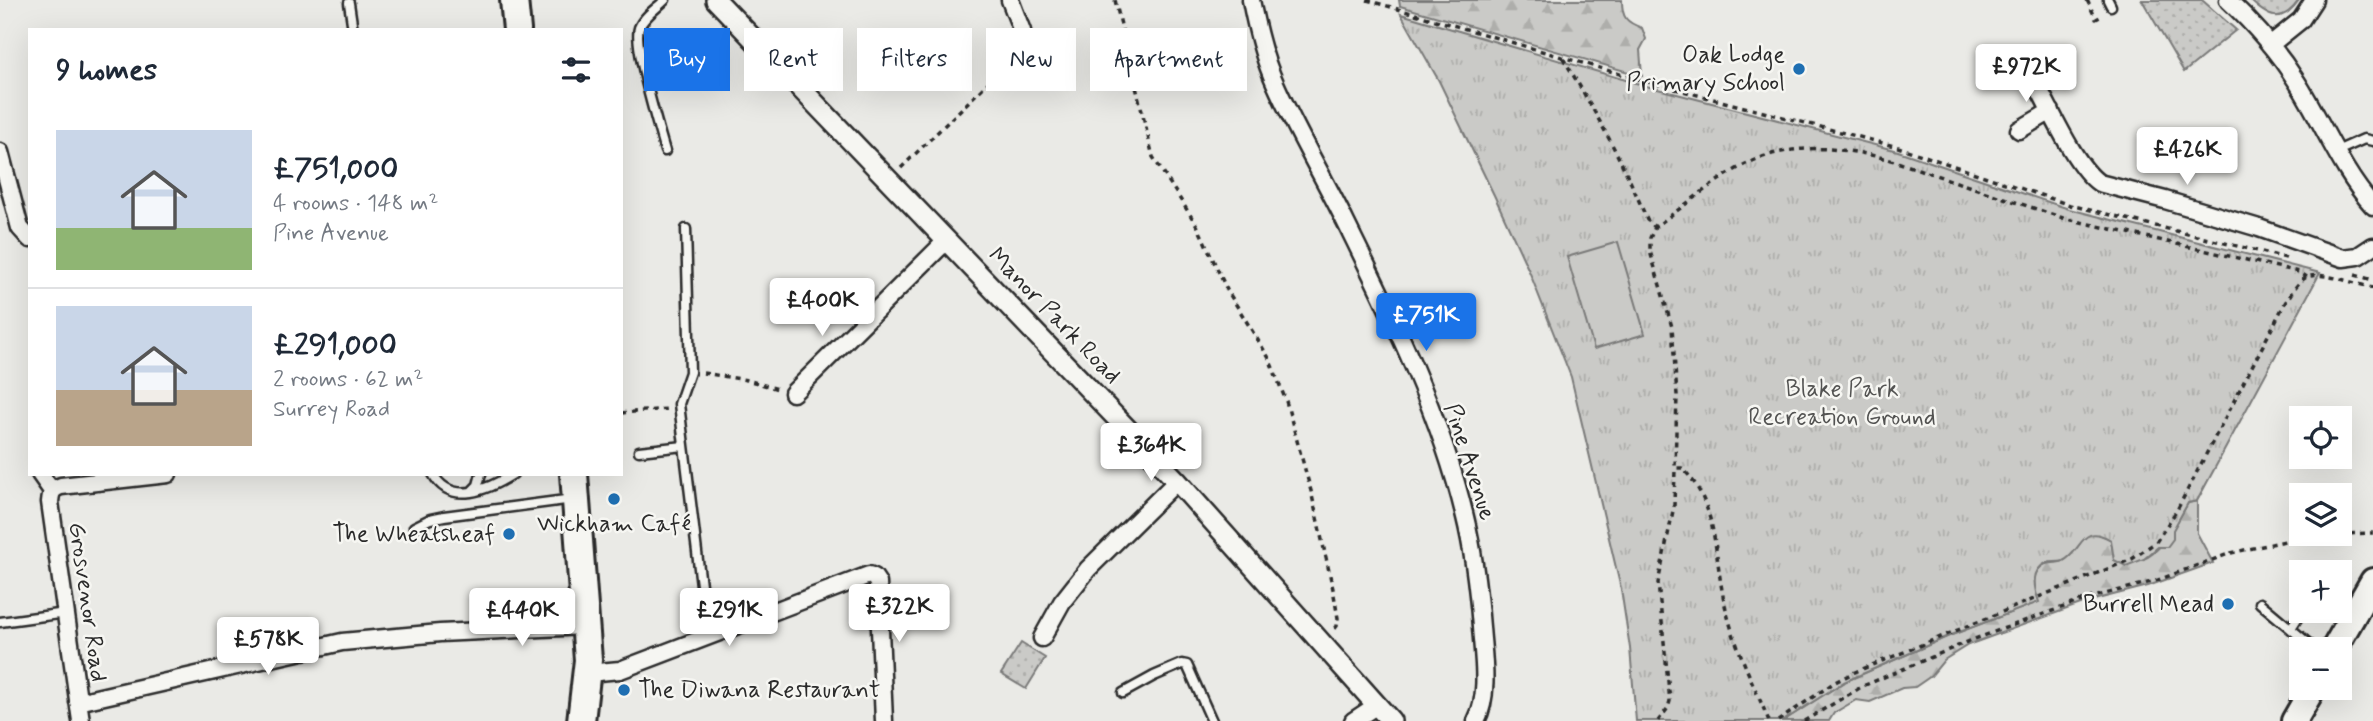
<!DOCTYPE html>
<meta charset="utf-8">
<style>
:root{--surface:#fff;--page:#f2f2f3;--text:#1f2937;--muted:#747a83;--line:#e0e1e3;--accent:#1a73e8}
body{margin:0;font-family:Mynerve,sans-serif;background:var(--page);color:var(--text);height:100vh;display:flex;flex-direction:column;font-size:26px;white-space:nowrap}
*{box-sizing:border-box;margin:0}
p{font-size:23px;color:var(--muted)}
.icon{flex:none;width:38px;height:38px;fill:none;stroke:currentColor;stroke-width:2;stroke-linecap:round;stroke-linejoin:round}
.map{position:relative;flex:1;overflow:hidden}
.panel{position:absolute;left:28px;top:28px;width:595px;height:448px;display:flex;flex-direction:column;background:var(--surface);border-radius:0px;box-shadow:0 7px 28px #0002}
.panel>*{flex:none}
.guide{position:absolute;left:644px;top:28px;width:665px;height:63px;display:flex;gap:14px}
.tools{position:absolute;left:2289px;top:406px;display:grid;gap:14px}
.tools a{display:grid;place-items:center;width:63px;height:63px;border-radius:0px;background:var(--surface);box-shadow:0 7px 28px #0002;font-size:35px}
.price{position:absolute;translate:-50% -60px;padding:0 16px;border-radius:7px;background:#fff;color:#222;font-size:23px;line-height:46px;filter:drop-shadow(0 2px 4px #0008)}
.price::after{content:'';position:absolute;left:50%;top:42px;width:21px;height:16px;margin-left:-10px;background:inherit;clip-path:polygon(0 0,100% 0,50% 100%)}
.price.active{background:var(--accent);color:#fff}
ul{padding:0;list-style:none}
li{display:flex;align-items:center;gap:21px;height:175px;padding:0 28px}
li+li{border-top:2px solid var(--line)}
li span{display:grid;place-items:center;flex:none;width:196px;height:140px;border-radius:0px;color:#555}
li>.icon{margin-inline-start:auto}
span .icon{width:84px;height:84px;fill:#fffc;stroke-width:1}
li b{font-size:30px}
h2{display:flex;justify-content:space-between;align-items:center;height:84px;padding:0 28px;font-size:30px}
.pill{padding:0 24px;border-radius:0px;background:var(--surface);box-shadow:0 7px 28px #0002;font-size:24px;line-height:63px}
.pill.active{background:var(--accent);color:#fff}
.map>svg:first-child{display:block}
.grass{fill:url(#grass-dots);stroke:#7a7a79;stroke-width:2}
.forest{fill:url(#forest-firs);stroke:#7a7a79;stroke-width:2}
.park{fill:url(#park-tufts);stroke:#7a7a79;stroke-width:2}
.pitch{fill:#cacac7;stroke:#7a7a79;stroke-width:2}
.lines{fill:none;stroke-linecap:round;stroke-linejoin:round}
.service-casing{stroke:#2b2b2b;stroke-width:13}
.minor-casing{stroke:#2b2b2b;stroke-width:21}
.tertiary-casing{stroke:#2b2b2b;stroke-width:24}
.primary-casing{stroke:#2b2b2b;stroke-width:30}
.trunk-casing{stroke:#2b2b2b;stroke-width:32}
.path{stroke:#2b2b2b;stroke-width:3.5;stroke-dasharray:5 5;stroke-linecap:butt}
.service{stroke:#f6f6f2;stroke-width:8}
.minor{stroke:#f6f6f2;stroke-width:16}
.tertiary{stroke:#f6f6f2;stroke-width:19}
.primary{stroke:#f6f6f2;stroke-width:24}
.trunk{stroke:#f6f6f2;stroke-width:26}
.poi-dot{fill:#1f6fb2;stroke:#f6f6f2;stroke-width:2.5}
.labels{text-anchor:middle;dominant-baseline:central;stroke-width:5;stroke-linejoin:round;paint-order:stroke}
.poi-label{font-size:24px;fill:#2b2b2b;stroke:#f6f6f2;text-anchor:end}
.street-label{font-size:24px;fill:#2b2b2b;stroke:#f6f6f2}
.park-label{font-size:24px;fill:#535352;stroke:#f6f6f2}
</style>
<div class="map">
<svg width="2373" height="721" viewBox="0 0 2373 721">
<defs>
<pattern id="grass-dots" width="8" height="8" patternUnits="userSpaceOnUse" patternTransform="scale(1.75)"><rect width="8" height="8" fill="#cacac7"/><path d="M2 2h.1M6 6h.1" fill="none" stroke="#aeaeab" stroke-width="1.8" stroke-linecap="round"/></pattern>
<pattern id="forest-firs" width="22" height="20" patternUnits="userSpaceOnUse" patternTransform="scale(1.75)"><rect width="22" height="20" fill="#cacac7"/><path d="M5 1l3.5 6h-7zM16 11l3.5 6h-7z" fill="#aeaeab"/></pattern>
<pattern id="park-tufts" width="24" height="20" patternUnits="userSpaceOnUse" patternTransform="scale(1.75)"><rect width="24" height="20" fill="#cacac7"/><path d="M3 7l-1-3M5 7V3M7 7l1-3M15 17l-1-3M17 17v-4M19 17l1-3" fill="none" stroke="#aeaeab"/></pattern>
</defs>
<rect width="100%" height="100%" fill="#eaeae6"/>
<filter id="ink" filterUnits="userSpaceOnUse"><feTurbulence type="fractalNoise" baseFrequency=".0143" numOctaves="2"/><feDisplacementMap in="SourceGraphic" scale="14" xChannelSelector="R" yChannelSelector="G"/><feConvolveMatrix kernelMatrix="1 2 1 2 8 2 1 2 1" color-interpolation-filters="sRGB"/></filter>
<g filter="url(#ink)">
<path class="grass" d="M2142 0H2202L2236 30 2184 72Z
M2250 0H2299C2282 25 2268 18 2250 0Z
M1021 643 1045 658 1026 689 1001 674Z"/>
<path class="forest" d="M1399 0H1622C1622 18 1626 22 1642 28L1646 39 1640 50 1642 76 1400 6Z
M2197 501V533L2213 563 2148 586 2086 602 1968 645 1944 660 1931 676 1915 687 1902 688 1870 702 1856 700 1834 713 1829 721H1783L1844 682 1949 636 2038 602C2036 592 2031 580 2038 570 2045 560 2054 565 2063 561 2083 551 2080 521 2111 540L2114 560C2123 559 2135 561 2143 559 2161 554 2179 518 2188 503Z"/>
<path class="park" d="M1401 14 1646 86 1898 151 2069 209 2320 273 2197 501 2188 503 2173 530V539L2167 547H2158L2144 559 2126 566 2114 560 2111 540C2080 522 2083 551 2063 561 2058 563 2051 561 2046 563 2030 571 2034 588 2039 602L1949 636 1844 682 1783 721H1636L1630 648 1621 589 1571 377 1529 271 1494 195 1439 81Z"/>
<path class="pitch" d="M1618 242 1645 334 1594 349 1567 257Z"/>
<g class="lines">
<g class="service-casing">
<path id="service" d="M2108 0 2111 6
M349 3 353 30
M665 151C659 130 633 44 639 28 643 17 657 8 665 0
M2337 151 2364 139 2373 141
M686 229 690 372 679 404 705 618 710 636
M639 451 684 446
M433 474C451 507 489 489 513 474
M472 491 478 485 481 474
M414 527 430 519 444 516 573 499
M2260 603 2315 649
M0 622 66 613
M2291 628 2302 611
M1123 693 1154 676 1182 664 1187 665 1212 721"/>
</g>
<g class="minor-casing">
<path id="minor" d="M1010 0 1022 31
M1251 0C1256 26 1262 52 1272 76 1293 126 1322 174 1346 223 1392 316 1441 416 1465 517 1474 553 1478 590 1481 627 1483 656 1490 695 1476 721
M2228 0C2254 24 2278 52 2297 82 2323 123 2341 170 2373 206
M2270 45 2301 20 2314 0
M2039 89C2053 115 2076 167 2099 183L2165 200 2259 228 2343 258 2358 256 2373 246
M2019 130 2051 111
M0 152 20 228 30 239
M793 393 947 240
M40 474 52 491
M1042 638 1062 602 1088 569 1177 481
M588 673 620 670 869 575 874 577 878 583 884 721
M78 702 342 642 440 633 585 626
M81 721 50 502C51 492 52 489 61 486L168 474
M1353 721 1377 705"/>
</g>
<g class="tertiary-casing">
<path id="tertiary" d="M716 0 1177 481 1391 721"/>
</g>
<g class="primary-casing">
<path id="primary" d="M2334 649 2373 581
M2294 721 2313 688"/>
</g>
<g class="trunk-casing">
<path id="trunk" d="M514 0 517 30
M574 474 588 660 581 721"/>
</g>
<path class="path" d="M1115 0 1153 157 1198 227 1227 290 1269 358 1286 401 1311 491 1333 589 1338 618 1337 626 1334 630
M1367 0 1644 81 1898 147 2070 205 2286 258
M2087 0 2096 19 2102 16
M1563 58C1595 111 1624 163 1647 220L1655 227
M901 168 1008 63 1017 45
M2355 275 2373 280
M703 373 747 380 778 389
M621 413 668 409
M2340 534 2373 533
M1658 721 1668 708 1670 701 1658 583 1674 506 1675 468
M1769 721C1753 683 1734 645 1725 605 1714 559 1719 504 1682 468H1675L1677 395 1672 327 1650 251V238L1655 227C1682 208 1707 186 1735 170 1784 140 1842 146 1894 161L2063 218 2299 272 2307 277
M1778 721 1835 682 1855 672 2132 559 2156 542 2177 510 2285 303C2291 294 2297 282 2307 277 2321 271 2357 284 2373 288
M1804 721 1863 686 1972 640 2055 610 2093 597 2155 581 2231 553 2285 541 2339 534"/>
<use href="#service" class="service"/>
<use href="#minor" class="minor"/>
<use href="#tertiary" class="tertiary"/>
<use href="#primary" class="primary"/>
<use href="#trunk" class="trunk"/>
</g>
</g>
<g class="poi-dot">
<circle cx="1799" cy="69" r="7"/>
<circle cx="614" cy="499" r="7"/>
<circle cx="509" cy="534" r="7"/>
<circle cx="2228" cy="604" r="7"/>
<circle cx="624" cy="690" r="7"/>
</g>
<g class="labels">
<g class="poi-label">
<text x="1785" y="55">Oak Lodge<tspan x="1785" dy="28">Primary School</tspan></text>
<text x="614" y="524" text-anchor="middle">Wickham Café</text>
<text x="495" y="534">The Wheatsheaf</text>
<text x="2214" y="604">Burrell Mead</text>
<text x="638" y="690" text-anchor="start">The Diwana Restaurant</text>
</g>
<g class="street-label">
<text transform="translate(1054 316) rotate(46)">Manor Park Road</text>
<text transform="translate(1469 462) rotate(72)">Pine Avenue</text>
<text transform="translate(87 602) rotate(82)">Grosvenor Road</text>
</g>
<g class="park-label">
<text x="1842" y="389">Blake Park<tspan x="1842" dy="28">Recreation Ground</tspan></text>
</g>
</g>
</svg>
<div class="tools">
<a><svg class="icon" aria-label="locate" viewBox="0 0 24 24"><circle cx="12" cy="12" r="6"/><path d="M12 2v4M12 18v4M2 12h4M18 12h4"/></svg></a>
<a><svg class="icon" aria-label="layers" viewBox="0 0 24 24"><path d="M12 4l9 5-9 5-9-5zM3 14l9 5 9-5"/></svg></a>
<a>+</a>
<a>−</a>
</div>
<b class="price" style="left:2026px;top:104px">£972K</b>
<b class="price" style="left:2187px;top:187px">£426K</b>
<b class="price" style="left:822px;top:338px">£400K</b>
<b class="price active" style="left:1426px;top:353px">£751K</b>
<b class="price" style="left:1151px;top:483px">£364K</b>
<b class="price" style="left:899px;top:644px">£322K</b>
<b class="price" style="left:522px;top:648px">£440K</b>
<b class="price" style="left:729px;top:648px">£291K</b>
<b class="price" style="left:268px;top:677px">£578K</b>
<div class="guide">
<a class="pill active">Buy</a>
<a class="pill">Rent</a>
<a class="pill">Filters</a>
<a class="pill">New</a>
<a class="pill">Apartment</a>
</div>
<section class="panel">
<h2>9 homes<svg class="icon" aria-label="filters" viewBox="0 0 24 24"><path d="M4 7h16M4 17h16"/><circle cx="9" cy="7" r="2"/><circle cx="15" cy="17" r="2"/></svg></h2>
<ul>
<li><span style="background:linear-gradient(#c9d6e8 70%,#8fb573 0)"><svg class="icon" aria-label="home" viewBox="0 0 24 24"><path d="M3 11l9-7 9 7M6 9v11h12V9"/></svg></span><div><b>£751,000</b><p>4 rooms · 148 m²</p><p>Pine Avenue</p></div></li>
<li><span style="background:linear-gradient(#c9d6e8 60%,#b9a48a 0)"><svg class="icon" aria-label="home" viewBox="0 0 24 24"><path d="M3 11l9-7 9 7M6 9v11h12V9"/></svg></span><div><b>£291,000</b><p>2 rooms · 62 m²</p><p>Surrey Road</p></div></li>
</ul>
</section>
</div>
